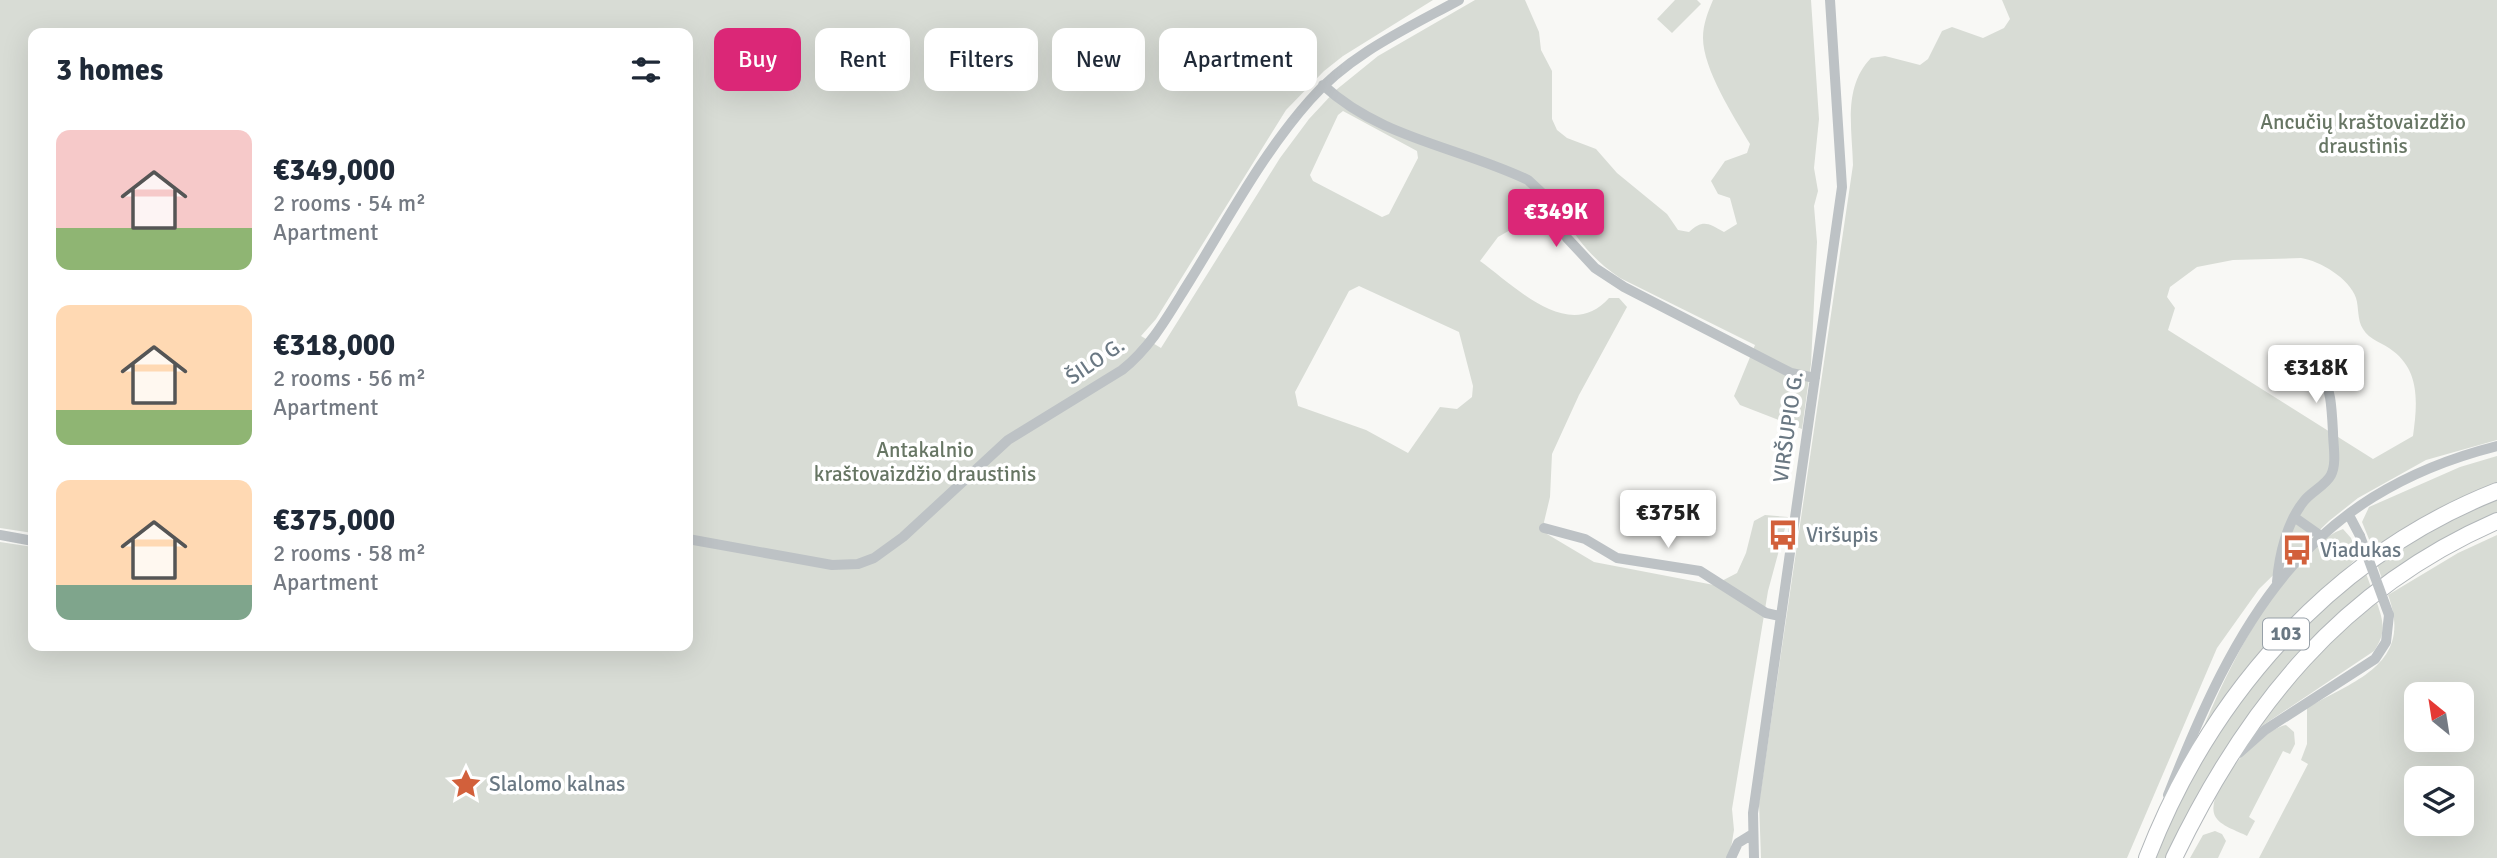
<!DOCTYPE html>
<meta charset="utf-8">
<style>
:root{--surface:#fff;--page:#f6f6f7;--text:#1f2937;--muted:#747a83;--accent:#db2777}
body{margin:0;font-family:Signika,sans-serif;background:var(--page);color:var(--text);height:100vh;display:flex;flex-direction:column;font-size:26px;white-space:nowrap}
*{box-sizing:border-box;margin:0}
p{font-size:23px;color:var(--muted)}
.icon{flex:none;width:38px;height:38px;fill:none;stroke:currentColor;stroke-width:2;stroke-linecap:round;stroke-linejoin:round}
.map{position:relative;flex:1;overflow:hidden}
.panel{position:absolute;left:28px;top:28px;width:665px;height:623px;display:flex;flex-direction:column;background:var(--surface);border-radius:14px;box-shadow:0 7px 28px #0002}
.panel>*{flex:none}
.hud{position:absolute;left:714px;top:28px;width:665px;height:63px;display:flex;gap:14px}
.needle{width:46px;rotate:330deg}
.controls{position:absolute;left:2404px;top:682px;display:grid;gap:14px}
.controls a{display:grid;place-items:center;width:70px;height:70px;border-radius:14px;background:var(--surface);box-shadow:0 7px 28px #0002;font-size:35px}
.price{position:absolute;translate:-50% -60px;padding:0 16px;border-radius:7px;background:#fff;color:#222;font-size:23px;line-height:46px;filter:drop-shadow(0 2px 4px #0008)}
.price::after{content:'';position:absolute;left:50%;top:42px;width:21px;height:16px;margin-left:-10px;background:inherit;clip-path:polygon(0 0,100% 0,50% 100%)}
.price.on{background:var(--accent);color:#fff}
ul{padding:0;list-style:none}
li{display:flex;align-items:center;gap:21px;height:175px;padding:0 28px}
li span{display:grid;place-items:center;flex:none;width:196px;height:140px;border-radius:14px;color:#555}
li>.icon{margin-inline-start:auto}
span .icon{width:84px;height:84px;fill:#fffc;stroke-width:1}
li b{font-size:30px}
h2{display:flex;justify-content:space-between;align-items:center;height:84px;padding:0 28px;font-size:30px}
.tag{padding:0 24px;border-radius:14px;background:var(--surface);box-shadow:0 7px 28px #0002;font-size:24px;line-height:63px}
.tag.on{background:var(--accent);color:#fff}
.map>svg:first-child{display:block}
.green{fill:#d8dcd5;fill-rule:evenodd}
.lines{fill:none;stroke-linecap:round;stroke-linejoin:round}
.primary-casing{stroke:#b1b6b9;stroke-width:18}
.street{stroke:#bdc2c5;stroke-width:10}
.primary{stroke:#fff;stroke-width:16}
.street-bridge{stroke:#bdc2c5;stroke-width:10}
.labels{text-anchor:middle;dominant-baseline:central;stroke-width:7;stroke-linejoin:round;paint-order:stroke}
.shield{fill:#fff;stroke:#97a0a8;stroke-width:2}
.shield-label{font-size:19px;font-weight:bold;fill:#6a7883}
.park-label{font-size:21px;fill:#677664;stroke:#fff}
.street-label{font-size:21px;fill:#6a7883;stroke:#fff}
.poi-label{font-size:21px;fill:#6a7883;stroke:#fff;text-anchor:start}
</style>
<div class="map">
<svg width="2497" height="858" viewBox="0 0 2497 858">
<rect width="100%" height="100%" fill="#f8f8f5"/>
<path class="green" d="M0 0H1433L1343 56 1324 71 1286 110 1156 319 1141 336 1161 348 1280 158 1309 119 1336 90 1378 56 1475 0H1525L1539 32 1541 50 1552 71V119L1557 130 1567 138 1596 149 1617 173 1667 214 1678 230 1689 232C1703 219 1708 223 1724 232L1737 224 1730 198 1718 194 1711 181 1725 161 1747 153 1750 144C1734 117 1703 69 1703 38 1703 24 1708 12 1713 0H1811L1819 119 1814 168 1818 191 1814 206 1817 242 1811 364 1802 429 1740 405 1734 396 1755 345 1620 278C1590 258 1573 234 1556 204L1498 237 1480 261C1516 287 1569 343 1609 298H1619L1627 307 1579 395 1552 454 1550 497 1544 522 1547 534 1594 562 1714 585 1737 573 1746 553 1754 521 1765 515 1788 517 1768 591 1732 809 1734 830 1730 854 1732 858H0V542L33 547V646H688V33H33V533L0 528ZM1343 111 1417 151 1418 158 1389 214 1382 217 1313 181 1310 175 1338 115ZM1359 286 1459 332 1473 386 1472 397 1457 409 1440 407 1408 453 1366 430 1298 406 1295 392 1349 291Z
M1675 0H1697L1701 4 1672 33 1657 19Z
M2002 0H2497V440L2426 460 2358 498 2329 521 2259 589 2217 648 2127 858H1761L1759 803 1853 165C1852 127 1843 87 1871 58L1885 56 1920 65 1928 59 1942 31 1952 27 1983 38 2004 28 2010 19ZM2301 258C2320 261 2349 278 2356 298 2359 307 2357 320 2363 329 2369 340 2384 343 2393 351 2421 372 2417 406 2413 436L2373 459 2168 330 2175 308 2167 297 2170 287 2197 267 2233 260Z
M2497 456V483L2373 549 2362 522 2369 507 2460 467Z
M2497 498V515L2382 579 2377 564 2424 534Z
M2343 529 2351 538 2358 557 2262 650 2201 734C2223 678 2284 550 2343 529Z
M2497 535V858H2259L2308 764 2301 760 2307 744V708C2355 680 2414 664 2388 595L2458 553ZM2417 695H2462V740H2417ZM2417 779H2462V824H2417Z
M2365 571 2371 587C2273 667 2222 745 2168 858H2154L2196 764 2278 650Z
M2377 603C2384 623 2386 633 2374 651L2247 736C2287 688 2327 641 2377 603Z
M2286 725 2294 732 2295 744 2290 754 2283 751 2249 817 2255 821 2247 836C2238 831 2220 826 2215 816 2203 791 2261 729 2286 725Z
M2215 831 2222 834 2226 841 2218 858H2190L2203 835Z"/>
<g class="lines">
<g class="primary-casing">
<path id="primary" d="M2147 858C2210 695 2332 556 2497 491
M2174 858C2246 708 2341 589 2497 521"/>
</g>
<path class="street" d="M1323 85C1381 139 1460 147 1528 180L1543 194 1567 238 1595 268 1624 287 1791 373 1815 378
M2274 351C2328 373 2330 374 2333 432 2333 445 2337 463 2331 475 2326 485 2311 492 2304 501 2287 522 2279 555 2277 582
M2349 515 2360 536
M2294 517 2321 536
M1544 528 1585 539 1617 558 1700 571 1766 613 1780 616
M0 535 33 541
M688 539 832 565 858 564 874 558 903 537 1008 440 1122 370C1152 346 1169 314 1189 282 1227 221 1262 154 1310 100 1350 54 1406 29 1459 0
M2239 753 2265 730 2375 659 2386 642 2389 615
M2168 795C2236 623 2303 495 2497 446
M1731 858 1738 843 1751 835
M1754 858 1753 813 1842 187 1830 0"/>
<use href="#primary" class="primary"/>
<path class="street-bridge" d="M2360 536 2389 615"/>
</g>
<defs>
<g id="bus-bare" transform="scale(2.415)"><path d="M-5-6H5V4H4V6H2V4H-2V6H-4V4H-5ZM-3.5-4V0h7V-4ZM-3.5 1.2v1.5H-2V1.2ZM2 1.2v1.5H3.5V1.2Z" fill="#d2603b" stroke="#fff" stroke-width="2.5" paint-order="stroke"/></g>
<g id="sight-bare" transform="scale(2.415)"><path d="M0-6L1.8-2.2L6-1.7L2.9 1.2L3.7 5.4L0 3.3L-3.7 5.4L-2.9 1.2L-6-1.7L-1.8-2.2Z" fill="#d2603b" stroke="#fff" stroke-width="2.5" paint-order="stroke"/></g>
</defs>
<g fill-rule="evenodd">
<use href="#bus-bare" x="1783" y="535"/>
<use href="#bus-bare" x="2297" y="550"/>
<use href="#sight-bare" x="466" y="784"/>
</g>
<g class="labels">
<rect class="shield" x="2263" y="618.5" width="46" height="31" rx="5"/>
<g class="shield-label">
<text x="2286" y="634">103</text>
</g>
<g class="park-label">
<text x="2363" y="122">Ancučių kraštovaizdžio<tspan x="2363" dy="24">draustinis</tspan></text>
<text x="925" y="450">Antakalnio<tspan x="925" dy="24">kraštovaizdžio draustinis</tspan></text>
</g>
<g class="street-label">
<text transform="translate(1095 361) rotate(-34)">ŠILO G.</text>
<text transform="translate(1788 427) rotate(-82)">VIRŠUPIO G.</text>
</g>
<g class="poi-label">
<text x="1806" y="535">Viršupis</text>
<text x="2320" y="550">Viadukas</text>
<text x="489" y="784">Slalomo kalnas</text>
</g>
</g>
</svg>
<div class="controls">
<a><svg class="needle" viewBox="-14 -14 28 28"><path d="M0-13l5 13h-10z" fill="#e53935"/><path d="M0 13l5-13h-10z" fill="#747a83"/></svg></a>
<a><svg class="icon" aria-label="layers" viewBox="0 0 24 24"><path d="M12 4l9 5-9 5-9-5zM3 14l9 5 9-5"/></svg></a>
</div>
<b class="price on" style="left:1556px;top:249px">€349K</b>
<b class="price" style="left:2316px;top:405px">€318K</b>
<b class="price" style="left:1668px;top:550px">€375K</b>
<div class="hud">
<a class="tag on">Buy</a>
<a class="tag">Rent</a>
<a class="tag">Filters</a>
<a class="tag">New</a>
<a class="tag">Apartment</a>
</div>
<section class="panel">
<h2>3 homes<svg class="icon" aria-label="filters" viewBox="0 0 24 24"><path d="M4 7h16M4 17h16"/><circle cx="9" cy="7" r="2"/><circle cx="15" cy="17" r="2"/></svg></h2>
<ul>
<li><span style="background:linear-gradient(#f6c9c9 70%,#8fb573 0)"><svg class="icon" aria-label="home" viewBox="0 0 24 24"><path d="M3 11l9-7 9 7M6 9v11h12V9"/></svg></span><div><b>€349,000</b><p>2 rooms · 54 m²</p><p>Apartment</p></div></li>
<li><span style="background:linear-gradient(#ffd9b3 75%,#8fb573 0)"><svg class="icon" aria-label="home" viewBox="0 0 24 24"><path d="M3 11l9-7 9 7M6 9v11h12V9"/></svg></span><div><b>€318,000</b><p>2 rooms · 56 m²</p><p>Apartment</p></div></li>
<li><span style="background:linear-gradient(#ffd9b3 75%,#7fa58c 0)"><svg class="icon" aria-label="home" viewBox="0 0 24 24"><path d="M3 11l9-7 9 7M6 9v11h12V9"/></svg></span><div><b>€375,000</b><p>2 rooms · 58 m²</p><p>Apartment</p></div></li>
</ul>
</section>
</div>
